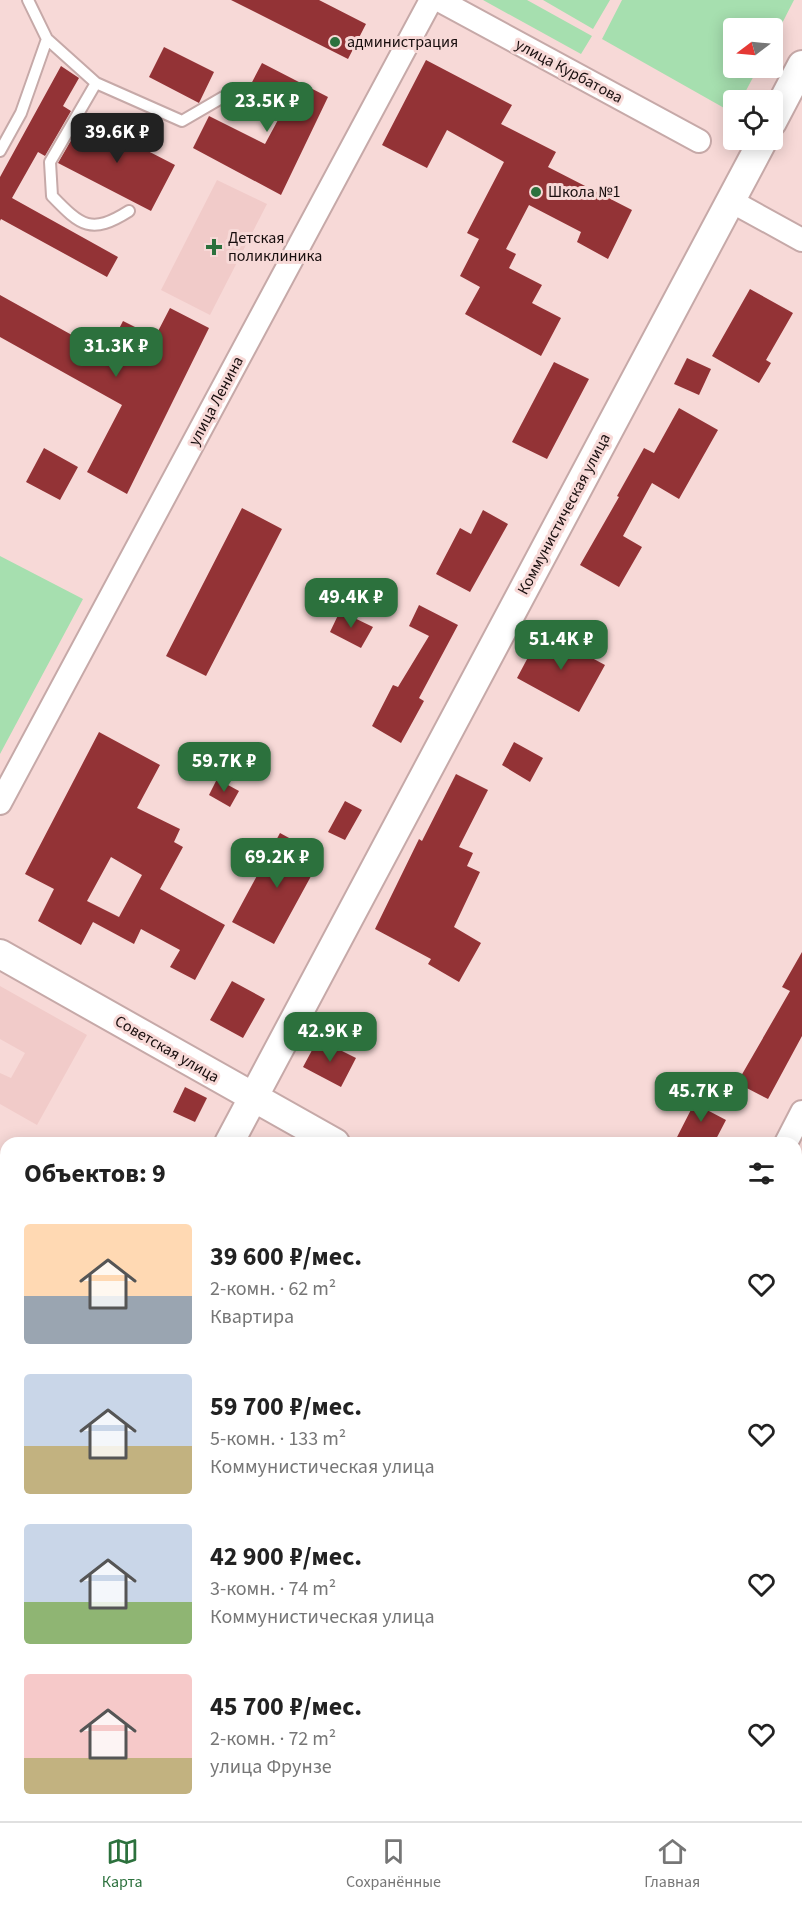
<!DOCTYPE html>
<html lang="ru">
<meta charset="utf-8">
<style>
:root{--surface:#fff;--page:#f6f6f6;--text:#222;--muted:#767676;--line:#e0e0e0;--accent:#2c713d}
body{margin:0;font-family:"Source Sans 3",sans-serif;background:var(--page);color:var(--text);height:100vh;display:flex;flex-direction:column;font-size:22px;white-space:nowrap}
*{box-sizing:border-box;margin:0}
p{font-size:20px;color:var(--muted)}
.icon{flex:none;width:33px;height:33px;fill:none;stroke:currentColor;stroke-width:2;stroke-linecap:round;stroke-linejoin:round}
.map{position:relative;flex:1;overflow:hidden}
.drawer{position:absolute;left:0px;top:1137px;width:802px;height:684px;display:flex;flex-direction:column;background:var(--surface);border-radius:18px 18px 0 0;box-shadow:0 3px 15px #0003}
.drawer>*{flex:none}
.needle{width:39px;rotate:254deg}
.fabs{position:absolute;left:723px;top:18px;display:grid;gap:12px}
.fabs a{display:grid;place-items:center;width:60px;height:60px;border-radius:6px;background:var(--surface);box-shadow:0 3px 15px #0003;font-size:30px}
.price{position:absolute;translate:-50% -51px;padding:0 14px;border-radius:12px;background:var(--accent);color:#fff;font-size:20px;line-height:39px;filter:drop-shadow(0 2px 3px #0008)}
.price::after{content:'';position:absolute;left:50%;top:36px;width:18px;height:14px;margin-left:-9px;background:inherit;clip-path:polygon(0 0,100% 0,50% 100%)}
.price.current{background:#222;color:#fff}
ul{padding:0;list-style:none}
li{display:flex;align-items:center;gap:18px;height:150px;padding:0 24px}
li span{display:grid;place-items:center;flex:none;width:168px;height:120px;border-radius:6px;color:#555}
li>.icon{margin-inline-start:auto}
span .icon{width:72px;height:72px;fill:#fffc;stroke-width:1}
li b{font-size:26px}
h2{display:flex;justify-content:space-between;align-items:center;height:72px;padding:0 24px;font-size:26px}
.menu{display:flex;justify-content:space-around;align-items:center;height:84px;border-top:2px solid var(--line);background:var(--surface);font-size:16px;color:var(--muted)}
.menu a{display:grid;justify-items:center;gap:3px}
.menu .current{color:var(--accent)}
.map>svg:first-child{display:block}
.built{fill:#f1cbc9}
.green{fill:#a6dfaf}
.building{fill:#933336;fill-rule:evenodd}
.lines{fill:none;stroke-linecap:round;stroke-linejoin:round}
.service-casing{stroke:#c6a9a8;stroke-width:14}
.minor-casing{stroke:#c6a9a8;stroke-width:26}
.tertiary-casing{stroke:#c6a9a8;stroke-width:32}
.service{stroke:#fff;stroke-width:10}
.minor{stroke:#fff;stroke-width:22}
.tertiary{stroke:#fff;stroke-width:28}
.poi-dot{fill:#2c713d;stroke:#f7d9d7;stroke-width:2}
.labels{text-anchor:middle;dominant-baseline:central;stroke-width:6;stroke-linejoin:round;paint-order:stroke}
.poi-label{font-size:16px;fill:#180e0e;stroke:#f7d9d7;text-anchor:start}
.street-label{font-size:16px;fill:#180e0e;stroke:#f7d9d7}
</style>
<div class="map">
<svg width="802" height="1821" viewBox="0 0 802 1821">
<rect width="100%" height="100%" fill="#f7d9d7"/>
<path class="built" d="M217 180 267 204 210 315 161 290Z
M0 986 87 1035 37 1125 0 1104V1073L11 1078 25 1053 0 1039Z"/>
<path class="green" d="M483 0H527L592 36 581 54Z
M543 0H610L593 29Z
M622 0H794L773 41 772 28H734V68H758L741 100H734L733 113 602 39Z
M0 556 83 599 0 754Z"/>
<path class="building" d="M231 0H319L366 24 348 59Z
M164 47 214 72 199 103 149 77Z
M426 60 512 105 501 124 556 152 548 167 632 210 608 259 577 242 581 232 529 205 506 249 516 254 509 268 542 285 532 303 561 318 541 356 465 314 480 287 460 276 479 239 467 233 504 162 447 130 427 168 382 145Z
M262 63 328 97 281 195 193 148 209 116 265 144 286 105 250 86Z
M61 66 79 78 63 106 71 111 45 156 38 152 12 198 118 257 107 277 1 219 0 221V177Z
M84 118 175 165 151 211 58 163Z
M750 289 793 313 766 360 771 363 759 383 712 356Z
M0 295 106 354 123 321 155 337 170 308 209 328 127 494 87 472 122 405 0 337Z
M687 358 711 369 699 395 674 384Z
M554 362 589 379 547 459 512 442Z
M679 408 718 430 679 499 652 483 623 536 642 547 619 587 580 565 619 497 617 496 644 448 654 453Z
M44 448 78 467 60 500 26 482Z
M242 508 282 529 206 676 166 656Z
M483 510 508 524 470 592 436 574 460 528 471 534Z
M419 605 458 625 419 698 424 701 401 743 372 726 393 685 398 687 429 636 409 626Z
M340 611 373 627 361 648 330 632Z
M542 631 605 665 579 712 517 678Z
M99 732 160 765 137 808 180 829 174 842 183 847 160 889 225 925 195 980 170 967 180 950 141 929 134 944 93 922 81 945 38 921 54 889 25 874ZM111 857 142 875 119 917 87 901Z
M514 742 543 758 530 782 502 765Z
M456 774 488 790 459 847 473 853 467 866 480 872 454 927 481 943 459 982 428 964 431 959 375 929 419 839 422 841Z
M217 779 239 791 230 807 209 795Z
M345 801 362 810 345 840 328 832Z
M280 833 322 856 274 944 232 922Z
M802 952V1036L768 1099 737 1083 790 991 782 987Z
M232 981 265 999 243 1038 210 1020Z
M318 1039 356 1058 341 1087 303 1067Z
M185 1087 207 1098 195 1122 173 1112Z
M699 1094 714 1102 709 1111 726 1120 714 1143H707L695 1137 691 1143H674Z"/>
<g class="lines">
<g class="service-casing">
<path id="service" d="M28 0 47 39 96 83 182 121 225 96
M96 83 50 162 52 196C81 226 91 235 129 211
M0 151 21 113 47 39
M0 1771 6 1775
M42 1815 53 1821
M20 1821 23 1815"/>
</g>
<g class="minor-casing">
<path id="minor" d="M439 0 699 141
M731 201 802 240
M0 803 431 0
M786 1143 802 1112
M413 1821 417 1815"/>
</g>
<g class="tertiary-casing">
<path id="tertiary" d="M772 122 802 65
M0 954 335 1143
M229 1143 763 140
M796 1392 802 1395
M0 1558 6 1547"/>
</g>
<use href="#service" class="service"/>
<use href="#minor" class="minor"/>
<use href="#tertiary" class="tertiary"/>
</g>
<g class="poi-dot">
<circle cx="335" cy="42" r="6"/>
<circle cx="536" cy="192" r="6"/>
<path d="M211 238h6v6h6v6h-6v6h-6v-6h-6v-6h6z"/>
</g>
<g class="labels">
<g class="poi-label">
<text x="347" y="42">администрация</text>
<text x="548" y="192">Школа №1</text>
<text x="228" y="238">Детская<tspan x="228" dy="18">поликлиника</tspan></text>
</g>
<g class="street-label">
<text transform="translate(569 71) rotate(28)">улица Курбатова</text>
<text transform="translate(216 401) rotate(-62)">улица Ленина</text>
<text transform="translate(564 514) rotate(-62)">Коммунистическая улица</text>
<text transform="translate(167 1049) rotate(30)">Советская улица</text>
</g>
</g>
</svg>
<div class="fabs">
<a><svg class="needle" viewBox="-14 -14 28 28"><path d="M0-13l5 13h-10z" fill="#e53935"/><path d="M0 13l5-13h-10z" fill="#767676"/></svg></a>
<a><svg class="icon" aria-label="locate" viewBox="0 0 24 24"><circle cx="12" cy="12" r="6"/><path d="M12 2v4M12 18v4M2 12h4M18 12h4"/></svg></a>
</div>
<b class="price" style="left:267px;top:133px">23.5K ₽</b>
<b class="price current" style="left:117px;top:164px">39.6K ₽</b>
<b class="price" style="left:116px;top:378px">31.3K ₽</b>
<b class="price" style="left:351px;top:629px">49.4K ₽</b>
<b class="price" style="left:561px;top:671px">51.4K ₽</b>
<b class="price" style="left:224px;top:793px">59.7K ₽</b>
<b class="price" style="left:277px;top:889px">69.2K ₽</b>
<b class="price" style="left:330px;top:1063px">42.9K ₽</b>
<b class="price" style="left:701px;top:1123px">45.7K ₽</b>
<section class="drawer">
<h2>Объектов: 9<svg class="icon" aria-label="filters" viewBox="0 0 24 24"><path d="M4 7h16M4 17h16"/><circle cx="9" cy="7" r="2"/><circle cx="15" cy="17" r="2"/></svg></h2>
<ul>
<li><span style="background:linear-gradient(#ffd9b3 60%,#9aa5b1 0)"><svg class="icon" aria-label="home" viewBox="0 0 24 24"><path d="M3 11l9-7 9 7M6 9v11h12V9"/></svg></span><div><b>39 600 ₽/мес.</b><p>2-комн. · 62 m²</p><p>Квартира</p></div><svg class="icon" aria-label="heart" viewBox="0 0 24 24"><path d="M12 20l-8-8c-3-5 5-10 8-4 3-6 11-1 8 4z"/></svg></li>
<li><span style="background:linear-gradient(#c9d6e8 60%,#c2b280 0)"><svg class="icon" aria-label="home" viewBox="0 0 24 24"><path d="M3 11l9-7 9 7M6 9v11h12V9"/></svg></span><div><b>59 700 ₽/мес.</b><p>5-комн. · 133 m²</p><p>Коммунистическая улица</p></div><svg class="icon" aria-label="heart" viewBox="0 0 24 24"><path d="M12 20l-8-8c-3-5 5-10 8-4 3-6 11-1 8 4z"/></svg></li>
<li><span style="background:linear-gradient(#c9d6e8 65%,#8fb573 0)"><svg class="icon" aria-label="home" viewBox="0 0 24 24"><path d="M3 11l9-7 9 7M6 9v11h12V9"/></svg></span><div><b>42 900 ₽/мес.</b><p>3-комн. · 74 m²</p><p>Коммунистическая улица</p></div><svg class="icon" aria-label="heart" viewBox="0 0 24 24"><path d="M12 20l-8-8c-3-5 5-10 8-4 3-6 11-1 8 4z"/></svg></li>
<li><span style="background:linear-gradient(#f6c9c9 70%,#c2b280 0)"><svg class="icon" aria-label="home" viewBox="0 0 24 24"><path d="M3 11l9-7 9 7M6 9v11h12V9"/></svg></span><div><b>45 700 ₽/мес.</b><p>2-комн. · 72 m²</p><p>улица Фрунзе</p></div><svg class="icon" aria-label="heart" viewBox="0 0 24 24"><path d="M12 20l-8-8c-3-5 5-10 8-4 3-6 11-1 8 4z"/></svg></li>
</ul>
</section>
</div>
<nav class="menu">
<a class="current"><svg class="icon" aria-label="map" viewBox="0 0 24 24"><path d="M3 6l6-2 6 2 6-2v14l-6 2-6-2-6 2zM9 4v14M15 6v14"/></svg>Карта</a>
<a><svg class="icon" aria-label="saved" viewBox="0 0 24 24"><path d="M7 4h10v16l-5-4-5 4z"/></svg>Сохранённые</a>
<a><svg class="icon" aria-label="home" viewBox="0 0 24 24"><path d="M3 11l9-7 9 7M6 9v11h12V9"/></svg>Главная</a>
</nav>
